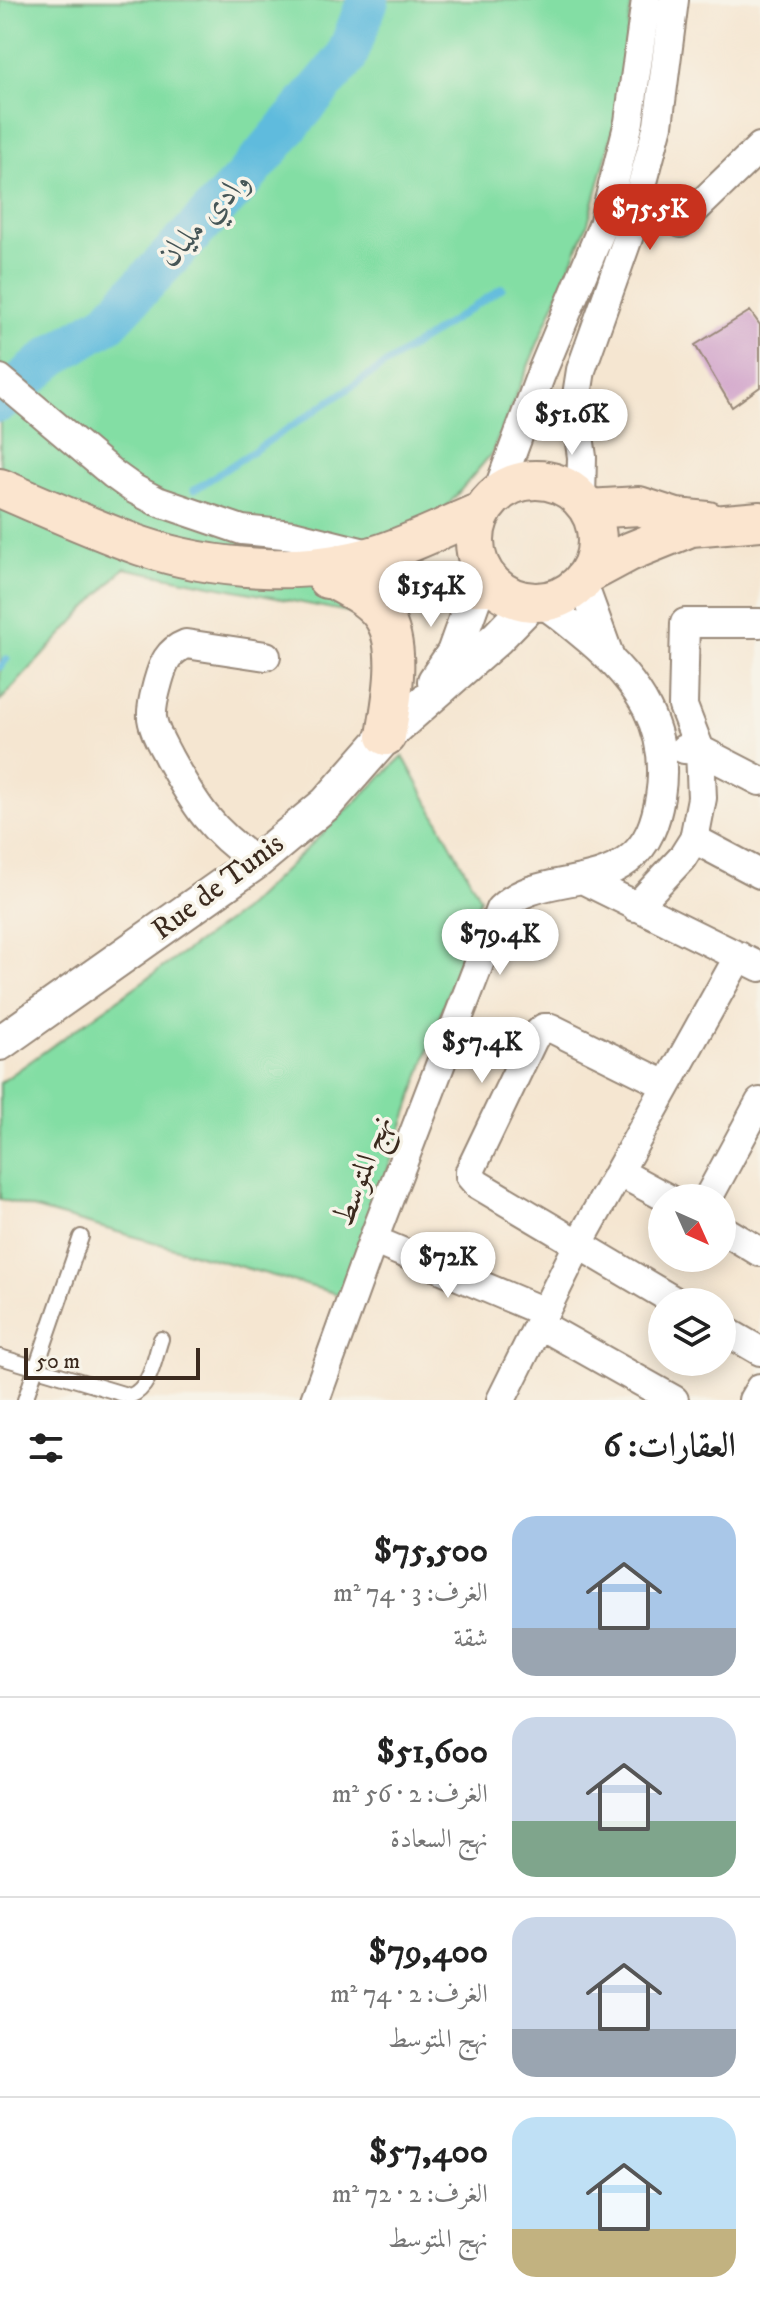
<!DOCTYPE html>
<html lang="ar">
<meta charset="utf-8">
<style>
:root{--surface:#fff;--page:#f6f6f6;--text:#222;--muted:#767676;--line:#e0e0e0;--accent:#c8321e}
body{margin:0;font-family:"IM FELL DW Pica",Amiri,serif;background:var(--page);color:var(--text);direction:rtl;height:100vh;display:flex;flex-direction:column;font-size:30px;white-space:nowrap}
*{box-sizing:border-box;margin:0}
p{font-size:26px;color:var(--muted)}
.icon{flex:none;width:44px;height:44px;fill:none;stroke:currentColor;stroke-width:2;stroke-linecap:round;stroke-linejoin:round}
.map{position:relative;height:1400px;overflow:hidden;direction:ltr}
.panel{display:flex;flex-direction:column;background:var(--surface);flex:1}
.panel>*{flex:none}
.needle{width:52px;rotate:135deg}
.controls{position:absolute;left:648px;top:1184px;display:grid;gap:16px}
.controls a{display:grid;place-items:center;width:88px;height:88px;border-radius:50%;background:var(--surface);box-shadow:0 4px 20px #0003;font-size:40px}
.scale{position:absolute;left:24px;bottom:20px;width:176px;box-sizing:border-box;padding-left:8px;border:4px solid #3b2a1e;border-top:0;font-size:22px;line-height:28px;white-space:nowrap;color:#3b2a1e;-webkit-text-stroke:6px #f7f3e8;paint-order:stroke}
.price{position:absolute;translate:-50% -68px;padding:0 18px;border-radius:28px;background:#fff;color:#222;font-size:26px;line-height:52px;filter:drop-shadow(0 2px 4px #0008)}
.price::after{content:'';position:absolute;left:50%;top:48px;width:24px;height:18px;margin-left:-12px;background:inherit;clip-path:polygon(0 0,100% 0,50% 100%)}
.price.active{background:var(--accent);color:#fff}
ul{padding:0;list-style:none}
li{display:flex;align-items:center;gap:24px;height:200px;padding:0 24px}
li+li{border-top:2px solid var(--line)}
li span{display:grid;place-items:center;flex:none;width:224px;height:160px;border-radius:24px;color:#555}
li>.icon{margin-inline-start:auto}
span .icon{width:96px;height:96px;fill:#fffc;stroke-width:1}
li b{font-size:34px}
h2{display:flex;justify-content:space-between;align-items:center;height:96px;padding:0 24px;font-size:34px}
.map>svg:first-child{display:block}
.green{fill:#83dea4;stroke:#5f8461;stroke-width:2}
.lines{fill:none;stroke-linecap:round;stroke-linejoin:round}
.stream{stroke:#5fbbdd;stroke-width:7}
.river{stroke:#5fbbdd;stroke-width:42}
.building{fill:#d2a5cb}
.service-casing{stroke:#988878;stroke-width:18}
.minor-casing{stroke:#988878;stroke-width:32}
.tertiary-casing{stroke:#988878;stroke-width:38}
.secondary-casing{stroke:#988878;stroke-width:42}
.service{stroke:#fff;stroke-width:14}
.minor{stroke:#fff;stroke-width:28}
.tertiary{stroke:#fff;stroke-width:34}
.secondary{stroke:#fbe5cf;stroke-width:38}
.labels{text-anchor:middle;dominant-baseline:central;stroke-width:7;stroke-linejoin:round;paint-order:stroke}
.street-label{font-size:30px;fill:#3b2a1e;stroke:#f7f3e8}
.water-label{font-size:32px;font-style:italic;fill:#465657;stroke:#f7f3e8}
</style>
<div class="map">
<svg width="760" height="1400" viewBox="0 0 760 1400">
<rect width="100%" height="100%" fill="#f7f3e8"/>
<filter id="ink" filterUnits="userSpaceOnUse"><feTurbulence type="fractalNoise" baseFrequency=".0125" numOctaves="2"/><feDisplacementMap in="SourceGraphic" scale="16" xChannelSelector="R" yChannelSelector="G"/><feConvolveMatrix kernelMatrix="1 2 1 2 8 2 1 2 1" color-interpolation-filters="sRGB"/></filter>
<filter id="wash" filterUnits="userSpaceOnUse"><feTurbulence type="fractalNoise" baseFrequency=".006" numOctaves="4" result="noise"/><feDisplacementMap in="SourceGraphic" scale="32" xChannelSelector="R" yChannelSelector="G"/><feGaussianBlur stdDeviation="1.8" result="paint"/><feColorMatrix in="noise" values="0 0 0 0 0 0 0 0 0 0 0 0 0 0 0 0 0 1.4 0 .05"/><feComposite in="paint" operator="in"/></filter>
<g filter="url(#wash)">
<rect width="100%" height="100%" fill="#f5e6d1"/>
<path class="green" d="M0 0H632L616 120 588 223 492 453 406 555 353 613 124 568 0 701Z
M403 756 480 898 345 1296 0 1199V1083L242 911Z"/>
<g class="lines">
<path class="stream" d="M194 490 502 288
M0 667 7 659"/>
<path class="river" d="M0 401 53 356 108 322 242 181 346 58 368 0"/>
</g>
<g id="blocks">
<path class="building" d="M750 311 760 325V387L732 407 695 345Z"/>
</g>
</g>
<g filter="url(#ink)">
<use href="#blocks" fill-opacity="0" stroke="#988878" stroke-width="2"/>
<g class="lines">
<g class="service-casing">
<path id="service" d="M0 1357 130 1396C151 1388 154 1359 161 1339
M25 1400 81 1237"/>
</g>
<g class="minor-casing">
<path id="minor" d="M681 223 760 147
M0 379 113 474 134 489 157 501 242 530 293 535 369 554
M496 496 541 374 603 225 629 122 646 0
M581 499 582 457 575 408 581 370 629 235 658 125 674 0
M582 581 609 655
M684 749 700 750 760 781
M694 839 760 874
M256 862C210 829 196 807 169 758 163 746 154 732 152 718 151 705 155 694 158 682 163 664 168 651 186 644L266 656
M584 880 760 967
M636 907 682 858 694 839 702 798 700 750 683 706 685 623H760
M666 1085 551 1028H544L534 1037 470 1171V1176L477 1184 676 1302
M619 1172 667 1198
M708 1198 760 1102
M722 1229 760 1252
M373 1240 544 1312
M539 1324 674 1400
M722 1329 760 1351
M315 1400 373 1240 500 909C535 875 590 889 628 860 649 844 656 821 660 797 671 729 638 681 588 639 572 626 558 613 540 602
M501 1400 578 1245 739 956
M753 1400 760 1388"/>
</g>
<g class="tertiary-casing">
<path id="tertiary" d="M435 681 454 653 483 572
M0 1043 256 862 327 803 386 736 497 638 532 602"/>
</g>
<g class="secondary-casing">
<path id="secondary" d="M475 541a61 61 0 1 1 122 0a61 61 0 1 1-122 0Z
M0 488C47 508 93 529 141 546 212 570 304 577 376 555 412 544 448 525 483 511
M588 509 639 506 676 518 708 521
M588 574 629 552 691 527 760 521
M327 579 441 586H495
M334 580C352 590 373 600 384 618 403 649 391 703 386 736"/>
</g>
<use href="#service" class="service"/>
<use href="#minor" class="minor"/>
<use href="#tertiary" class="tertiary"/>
<use href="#secondary" class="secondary"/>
</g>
</g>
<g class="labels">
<g class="street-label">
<text transform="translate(218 887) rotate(-37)">Rue de Tunis</text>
<text transform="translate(363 1171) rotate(-69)">نهج المتوسط</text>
</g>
<g class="water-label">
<text transform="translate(205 219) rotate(-47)">وادي مليان</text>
</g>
</g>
</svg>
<div class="controls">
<a><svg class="needle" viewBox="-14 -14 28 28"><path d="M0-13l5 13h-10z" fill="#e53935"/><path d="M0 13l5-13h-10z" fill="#767676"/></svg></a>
<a><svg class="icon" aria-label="layers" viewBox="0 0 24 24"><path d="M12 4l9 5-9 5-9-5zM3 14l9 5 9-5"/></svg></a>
</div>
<div class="scale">50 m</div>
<b class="price active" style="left:650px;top:252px">$75.5K</b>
<b class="price" style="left:572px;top:457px">$51.6K</b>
<b class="price" style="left:431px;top:629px">$154K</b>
<b class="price" style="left:500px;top:977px">$79.4K</b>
<b class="price" style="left:482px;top:1085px">$57.4K</b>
<b class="price" style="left:448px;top:1300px">$72K</b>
</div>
<section class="panel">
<h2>العقارات: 6<svg class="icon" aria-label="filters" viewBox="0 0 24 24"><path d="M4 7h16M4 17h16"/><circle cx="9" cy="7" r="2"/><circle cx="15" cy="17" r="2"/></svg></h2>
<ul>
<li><span style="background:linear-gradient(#a9c7e8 70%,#9aa5b1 0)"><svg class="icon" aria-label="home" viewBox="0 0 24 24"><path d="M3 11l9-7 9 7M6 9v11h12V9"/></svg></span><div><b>$75,500</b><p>الغرف: 3 · 74 m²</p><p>شقة</p></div></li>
<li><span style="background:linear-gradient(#c9d6e8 65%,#7fa58c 0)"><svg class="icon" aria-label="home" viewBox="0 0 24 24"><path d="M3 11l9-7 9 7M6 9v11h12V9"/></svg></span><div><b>$51,600</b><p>الغرف: 2 · 56 m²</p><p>نهج السعادة</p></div></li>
<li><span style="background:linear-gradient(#c9d6e8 70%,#9aa5b1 0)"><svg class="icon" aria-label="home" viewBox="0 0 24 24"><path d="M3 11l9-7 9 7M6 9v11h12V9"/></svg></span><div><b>$79,400</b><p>الغرف: 2 · 74 m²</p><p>نهج المتوسط</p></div></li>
<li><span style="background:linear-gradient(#bfe0f5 70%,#c2b280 0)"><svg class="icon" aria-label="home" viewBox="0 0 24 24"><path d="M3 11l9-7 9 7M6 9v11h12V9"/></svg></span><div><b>$57,400</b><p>الغرف: 2 · 72 m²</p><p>نهج المتوسط</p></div></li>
</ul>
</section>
